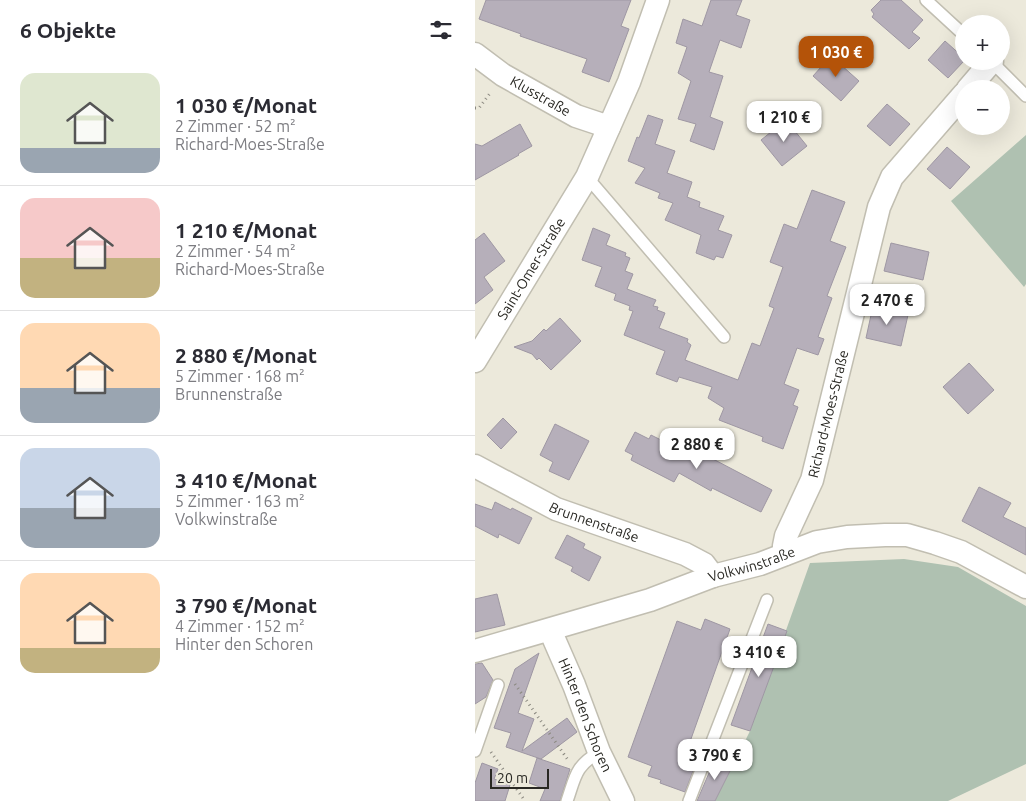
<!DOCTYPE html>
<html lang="de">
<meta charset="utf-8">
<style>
:root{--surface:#fff;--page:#f2f2f3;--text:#2b2b33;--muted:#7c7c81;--line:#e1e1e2;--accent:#b45309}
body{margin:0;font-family:Ubuntu,sans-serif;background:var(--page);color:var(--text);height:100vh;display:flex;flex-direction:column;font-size:19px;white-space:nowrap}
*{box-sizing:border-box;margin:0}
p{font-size:16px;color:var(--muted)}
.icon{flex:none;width:28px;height:28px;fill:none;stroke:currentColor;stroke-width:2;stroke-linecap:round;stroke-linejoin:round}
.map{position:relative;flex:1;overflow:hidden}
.side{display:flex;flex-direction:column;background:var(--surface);width:475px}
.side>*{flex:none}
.controls{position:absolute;left:480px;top:15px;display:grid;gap:10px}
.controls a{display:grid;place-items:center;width:55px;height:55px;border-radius:50%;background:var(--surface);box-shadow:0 5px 20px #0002;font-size:25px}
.scale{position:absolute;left:15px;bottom:12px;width:59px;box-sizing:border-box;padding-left:5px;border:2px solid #292823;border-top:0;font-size:14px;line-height:18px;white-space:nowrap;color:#292823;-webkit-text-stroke:4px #ece9db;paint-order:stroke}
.price{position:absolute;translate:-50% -42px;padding:0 11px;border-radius:10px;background:#fff;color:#222;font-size:16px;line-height:32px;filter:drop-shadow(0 1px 2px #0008)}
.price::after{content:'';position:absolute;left:50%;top:30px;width:15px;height:11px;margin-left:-8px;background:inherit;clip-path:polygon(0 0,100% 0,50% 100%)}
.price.current{background:var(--accent);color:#fff}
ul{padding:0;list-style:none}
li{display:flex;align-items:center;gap:15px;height:125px;padding:0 20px}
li+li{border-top:1px solid var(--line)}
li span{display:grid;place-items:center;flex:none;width:140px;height:100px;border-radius:15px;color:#555}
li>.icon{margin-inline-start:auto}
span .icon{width:60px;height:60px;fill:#fffc;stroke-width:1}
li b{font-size:21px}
h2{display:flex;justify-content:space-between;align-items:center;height:60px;padding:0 20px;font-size:21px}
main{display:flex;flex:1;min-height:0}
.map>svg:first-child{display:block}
.green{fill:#afc1b1}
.building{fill:#b6afba;stroke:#9e97a3}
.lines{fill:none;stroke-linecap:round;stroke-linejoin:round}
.lane-casing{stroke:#c1beb1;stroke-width:14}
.street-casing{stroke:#c1beb1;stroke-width:25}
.path{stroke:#8b8980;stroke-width:3;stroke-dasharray:1 4;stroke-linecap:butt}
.lane{stroke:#fff;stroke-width:11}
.street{stroke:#fff;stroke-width:22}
.labels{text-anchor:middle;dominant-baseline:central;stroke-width:4.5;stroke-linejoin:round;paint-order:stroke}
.street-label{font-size:14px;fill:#292823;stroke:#ece9db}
</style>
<main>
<section class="side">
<h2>6 Objekte<svg class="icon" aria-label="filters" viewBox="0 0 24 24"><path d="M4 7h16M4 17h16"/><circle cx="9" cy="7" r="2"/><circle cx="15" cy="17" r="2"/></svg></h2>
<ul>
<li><span style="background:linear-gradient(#dfe7d0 75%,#9aa5b1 0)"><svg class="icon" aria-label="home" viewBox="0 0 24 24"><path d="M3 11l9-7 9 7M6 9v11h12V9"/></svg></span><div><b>1 030 €/Monat</b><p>2 Zimmer · 52 m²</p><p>Richard-Moes-Straße</p></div></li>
<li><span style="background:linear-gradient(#f6c9c9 60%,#c2b280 0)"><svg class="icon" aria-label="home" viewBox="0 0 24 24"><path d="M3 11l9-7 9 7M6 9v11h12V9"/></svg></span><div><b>1 210 €/Monat</b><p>2 Zimmer · 54 m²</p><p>Richard-Moes-Straße</p></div></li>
<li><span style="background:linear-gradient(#ffd9b3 65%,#9aa5b1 0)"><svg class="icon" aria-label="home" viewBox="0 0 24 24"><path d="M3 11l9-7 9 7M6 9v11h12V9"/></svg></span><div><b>2 880 €/Monat</b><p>5 Zimmer · 168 m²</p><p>Brunnenstraße</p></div></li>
<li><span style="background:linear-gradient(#c9d6e8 60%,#9aa5b1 0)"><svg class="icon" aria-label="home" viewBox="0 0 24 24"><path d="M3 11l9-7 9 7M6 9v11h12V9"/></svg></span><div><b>3 410 €/Monat</b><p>5 Zimmer · 163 m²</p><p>Volkwinstraße</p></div></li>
<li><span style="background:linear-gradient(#ffd9b3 75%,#c2b280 0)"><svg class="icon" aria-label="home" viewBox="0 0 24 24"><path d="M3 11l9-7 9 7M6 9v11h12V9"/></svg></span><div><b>3 790 €/Monat</b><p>4 Zimmer · 152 m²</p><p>Hinter den Schoren</p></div></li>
</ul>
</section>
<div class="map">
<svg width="551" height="801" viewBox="0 0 551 801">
<rect width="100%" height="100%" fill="#ece9db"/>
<path class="green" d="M551 135V284L549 287 476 201Z
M429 559 483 567 551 606V764L473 801H240L275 731 335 563Z"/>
<path class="building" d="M11 0H156L146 26 154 29 134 82 107 72 112 59 45 36 46 34 4 19Z
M236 0H267L261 15 275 20 266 48 245 40 234 72 248 76 235 117 248 122 239 150 215 141 221 124 203 119 216 81 203 73 212 47 201 43 208 19 227 26Z
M406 0H426L448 20 437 32 445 38 434 49 397 17 399 14 396 10Z
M470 41 489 58V61L473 78 453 60Z
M356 56 384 81 366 101 338 76Z
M302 102 314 115 301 126 290 113Z
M412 104 435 124 415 146 392 126Z
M173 115 188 120 180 144 200 151 192 173 217 182 212 197 225 202 224 207 249 216 243 230 257 235 248 258 241 256 239 260 221 253 226 235 190 220 198 203 183 198 185 193 160 183 170 168 153 161 162 137 164 138Z
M311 120 332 146 307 166 286 140Z
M45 124 57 146 43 154 44 155 0 180V144L7 146Z
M472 147 495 167 475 189 452 169Z
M337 190 370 202 355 241 371 247 352 296 357 298 343 337 349 339 343 355 322 348 309 384 324 390 318 405 323 407 308 449 287 441 288 437 244 420 249 408 233 398 237 387 204 377 202 382 181 374 190 351 149 335 158 311 154 310 155 306 139 300 141 294 120 286 127 267 107 260 118 228 135 235 131 245 151 253 150 256 155 258 150 271 158 274 152 289 181 300 178 306 183 307 182 310 190 313 184 328 213 339 212 342 216 345 210 360 263 380 277 343 285 346 299 308 294 306 308 267 295 262 309 224 322 229Z
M9 233 30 261 9 277 18 290 0 304V240Z
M416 243 454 252 448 280 409 271Z
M398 306 433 315 426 346 391 338Z
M85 318 106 341 76 370 64 358 62 360 57 354 39 347 57 341 69 329 71 331Z
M494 363 519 390 493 414 468 387Z
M28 418 42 432 26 449 12 435Z
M80 424 114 441 94 480 74 471 78 462 65 455Z
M160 432 174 439 176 435 214 454 217 448 297 490 286 512 237 488 236 491 204 473 199 482 156 460 158 455 150 451Z
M504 487 536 503 528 517 551 528V555L487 521Z
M20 502 36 510 37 508 57 518 44 544 24 534 23 538 0 526V504L17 510Z
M92 535 110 544 108 548 126 557 114 581 96 571 98 567 80 558Z
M22 594 30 625 0 632V599Z
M230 619 255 629 211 753 223 758 210 792 185 783 186 780 173 776 177 766 153 757 202 621 226 630Z
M293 624 312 631 275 731 256 725Z
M64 653 43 713 59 719 47 751 92 718 102 732 66 759 31 747 36 733 19 728 40 669Z
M7 663 18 680 11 697 0 704V664Z
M62 758 95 769 85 801H65L70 789 54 783Z
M240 759 257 767 240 801H222Z
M7 763 23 769 19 779 35 785 30 801H0V783Z"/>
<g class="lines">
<g class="lane-casing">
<path id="lane" d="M451 0 489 35
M516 61 551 96
M112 177 249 337
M0 751 23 685
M92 801C101 775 100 767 124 752
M214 801 292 600"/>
</g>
<g class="street-casing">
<g id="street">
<path id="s1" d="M0 54 28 75 101 116 134 127"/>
<path d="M493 89 517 61"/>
<path id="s2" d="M0 361 112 177 154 82 183 0"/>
<path id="s3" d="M0 466 81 509 210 554 229 564 238 576"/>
<path id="s4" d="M310 554 309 546 311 536 337 480 404 207 417 177 489 94"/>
<path id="s5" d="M75 630 99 685 124 752 148 801"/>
<path id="s6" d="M0 651 175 600 238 576 285 564 342 542 372 537 410 535H432L460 543 486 552 551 587"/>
</g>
</g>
<path class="path" d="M0 108H4L16 92
M40 684 93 760
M16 752 50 801"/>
<use href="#lane" class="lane"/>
<use href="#street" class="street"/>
</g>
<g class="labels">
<g class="street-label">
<text stroke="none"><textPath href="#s1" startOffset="78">Klusstraße</textPath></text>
<text stroke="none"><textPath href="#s2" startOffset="108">Saint-Omer-Straße</textPath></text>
<text stroke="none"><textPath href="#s4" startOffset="148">Richard-Moes-Straße</textPath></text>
<text stroke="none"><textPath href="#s3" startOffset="132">Brunnenstraße</textPath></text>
<text stroke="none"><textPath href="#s6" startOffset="290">Volkwinstraße</textPath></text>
<text stroke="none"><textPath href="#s5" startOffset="92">Hinter den Schoren</textPath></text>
</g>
</g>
</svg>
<div class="controls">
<a>+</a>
<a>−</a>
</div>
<div class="scale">20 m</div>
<b class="price current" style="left:361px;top:78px">1 030 €</b>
<b class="price" style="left:309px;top:143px">1 210 €</b>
<b class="price" style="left:412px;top:326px">2 470 €</b>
<b class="price" style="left:222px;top:470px">2 880 €</b>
<b class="price" style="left:284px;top:678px">3 410 €</b>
<b class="price" style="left:240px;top:781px">3 790 €</b>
</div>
</main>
